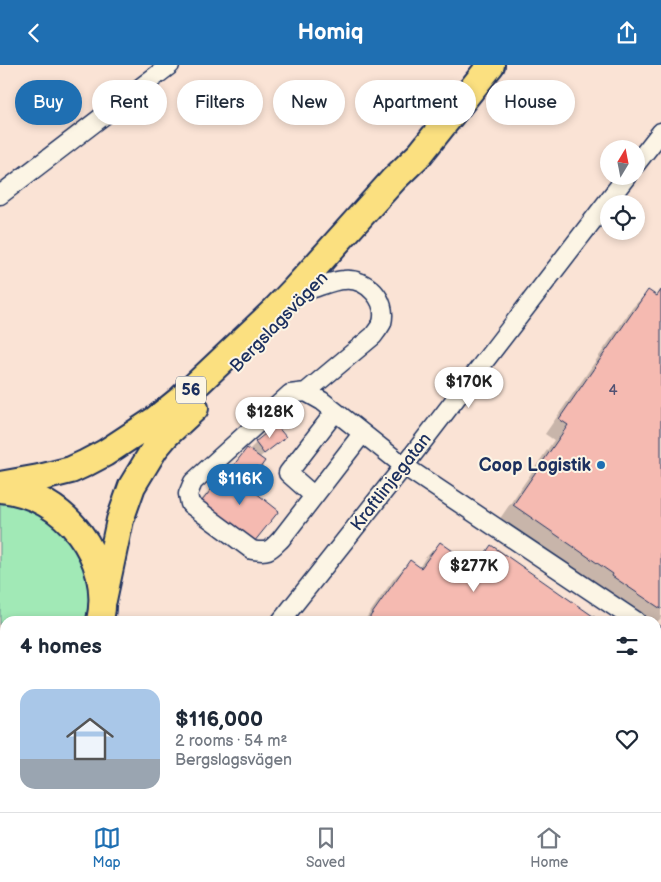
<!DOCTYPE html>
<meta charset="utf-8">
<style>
:root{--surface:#fff;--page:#f6f6f7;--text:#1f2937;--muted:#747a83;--line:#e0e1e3;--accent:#1f6fb2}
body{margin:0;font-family:"Balsamiq Sans",sans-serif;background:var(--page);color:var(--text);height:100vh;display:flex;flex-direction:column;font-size:19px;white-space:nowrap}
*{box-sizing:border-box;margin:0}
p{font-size:16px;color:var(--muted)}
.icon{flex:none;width:28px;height:28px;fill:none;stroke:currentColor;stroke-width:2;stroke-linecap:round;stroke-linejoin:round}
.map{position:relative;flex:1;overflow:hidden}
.details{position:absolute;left:0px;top:551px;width:661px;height:196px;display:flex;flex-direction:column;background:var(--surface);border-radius:15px 15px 0 0;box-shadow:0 2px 8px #0003}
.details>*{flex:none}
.banner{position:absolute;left:15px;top:15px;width:631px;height:45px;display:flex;gap:10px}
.needle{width:32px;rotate:10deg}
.controls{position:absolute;left:600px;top:75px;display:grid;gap:10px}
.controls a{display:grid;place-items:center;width:45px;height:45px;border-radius:50%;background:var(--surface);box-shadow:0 2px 8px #0003;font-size:25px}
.price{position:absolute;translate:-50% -42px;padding:0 11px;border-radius:18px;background:#fff;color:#222;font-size:16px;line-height:32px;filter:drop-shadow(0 1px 2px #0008)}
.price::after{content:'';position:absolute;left:50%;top:30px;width:15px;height:11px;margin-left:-8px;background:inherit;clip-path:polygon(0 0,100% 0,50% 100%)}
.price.current{background:var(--accent);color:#fff}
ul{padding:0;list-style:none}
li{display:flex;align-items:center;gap:15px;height:125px;padding:0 20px}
li span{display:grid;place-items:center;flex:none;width:140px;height:100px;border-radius:15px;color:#555}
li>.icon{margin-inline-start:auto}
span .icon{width:60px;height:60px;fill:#fffc;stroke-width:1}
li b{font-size:21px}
h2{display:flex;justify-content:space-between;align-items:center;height:60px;padding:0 20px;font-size:21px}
.pill{padding:0 18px;border-radius:22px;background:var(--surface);box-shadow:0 2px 8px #0003;font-size:18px;line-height:45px}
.pill.current{background:var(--accent);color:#fff}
header{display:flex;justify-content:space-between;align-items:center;height:65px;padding:0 20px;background:var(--accent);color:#fff;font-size:22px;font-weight:700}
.dock{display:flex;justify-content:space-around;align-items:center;height:70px;border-top:1px solid var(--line);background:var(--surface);font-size:14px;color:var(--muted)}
.dock a{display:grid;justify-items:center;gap:2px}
.dock .current{color:var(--accent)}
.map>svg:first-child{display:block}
.green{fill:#a1e9b6;stroke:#5e8c8a}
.shadow{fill:#0003}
.building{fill:#f5bab1;stroke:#1b2f5e}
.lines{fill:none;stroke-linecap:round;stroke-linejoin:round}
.minor-casing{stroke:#1b2f5e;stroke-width:21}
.major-casing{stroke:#1b2f5e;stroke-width:26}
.highway-casing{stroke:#1b2f5e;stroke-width:30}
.minor{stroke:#fcf5e5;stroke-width:18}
.major{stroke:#fbe080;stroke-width:22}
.highway{stroke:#fbe080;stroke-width:26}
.poi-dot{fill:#1f6fb2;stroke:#fcf5e5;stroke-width:2}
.labels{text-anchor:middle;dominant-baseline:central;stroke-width:4;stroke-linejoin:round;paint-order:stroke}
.number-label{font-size:15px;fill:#525273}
.shield{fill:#fcf5e5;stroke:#5e6a86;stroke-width:1}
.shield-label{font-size:16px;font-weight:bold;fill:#1b2f5e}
.street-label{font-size:18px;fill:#1b2f5e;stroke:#fcf5e5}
.poi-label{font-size:18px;font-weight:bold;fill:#1b2f5e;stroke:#fcf5e5;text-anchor:end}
</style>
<header><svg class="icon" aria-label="back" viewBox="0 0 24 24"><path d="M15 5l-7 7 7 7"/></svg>Homiq<svg class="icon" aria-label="share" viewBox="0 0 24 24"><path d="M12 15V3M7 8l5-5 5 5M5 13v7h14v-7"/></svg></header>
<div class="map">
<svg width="661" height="747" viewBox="0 0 661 747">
<rect width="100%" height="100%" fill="#fae3d5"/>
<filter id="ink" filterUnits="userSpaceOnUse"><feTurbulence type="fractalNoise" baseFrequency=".02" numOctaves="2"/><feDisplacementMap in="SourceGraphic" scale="10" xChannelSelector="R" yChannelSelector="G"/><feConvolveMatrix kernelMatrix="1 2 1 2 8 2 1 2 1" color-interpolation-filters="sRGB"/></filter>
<g filter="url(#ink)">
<path class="green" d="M0 434 33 442 63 462 84 491 94 525 91 556H5V636L0 637Z
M37 743V742L120 743 114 747H37Z
M141 743H174C163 747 153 747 141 743Z"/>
<path class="shadow" d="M661 226V553L656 558V556H642L499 455 554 375 545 369 633 242 648 227 655 232Z
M284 372 259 393 251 413 244 420 253 477 191 448 215 418 227 406 228 407 247 385 248 386 256 378Z
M440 478 473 501 492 482 598 556H364L395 512 410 497 419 503 425 493Z
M661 601V747H413L407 742H656Z"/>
<path class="building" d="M648 225 657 231 661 225V544L612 511 613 509 513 440 568 360 559 354Z
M276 360 286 372 264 389 255 377Z
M247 383 265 396 252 414 233 401Z
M227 405 279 446 254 477 202 436Z
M440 477 476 502 491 480 600 556H367L410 495 421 503Z
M656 596 661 599V747H449L443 742H656Z"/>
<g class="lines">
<g class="minor-casing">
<path id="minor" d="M636 99 661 67
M0 130 170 0
M306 327 290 329 193 417 188 429 190 439 252 485C269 488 270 485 281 474L362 369
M306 327 322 336 404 401 636 556
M306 327 373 271C376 267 380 262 382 258 388 235 367 213 344 215 335 215 323 220 314 223
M314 431 288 408 335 347
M281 556 404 401 627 111
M656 570 661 573
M336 742 343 747"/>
</g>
<g class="major-casing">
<path id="major" d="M217 742 223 747
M243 742 248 747"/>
</g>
<g class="highway-casing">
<path id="highway" d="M0 420 39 413 71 405 86 398 105 388 155 355 181 334 273 247 295 224 394 114 420 89 491 0
M1 424C65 430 114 493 100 556
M103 535 120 455 132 421 155 383 166 370 195 343
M0 648H5"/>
</g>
<use href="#minor" class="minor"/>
<use href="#major" class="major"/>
<use href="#highway" class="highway"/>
</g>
</g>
<circle class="poi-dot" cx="601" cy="400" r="5"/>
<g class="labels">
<g class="number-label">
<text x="613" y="325">4</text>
</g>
<rect class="shield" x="176" y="311.5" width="30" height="27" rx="4"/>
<g class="shield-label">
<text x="191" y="325">56</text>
</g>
<g class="street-label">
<text transform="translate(279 257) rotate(-46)">Bergslagsvägen</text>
<text transform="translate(391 417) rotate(-52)">Kraftlinjegatan</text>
</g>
<g class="poi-label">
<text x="591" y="400">Coop Logistik</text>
</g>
</g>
</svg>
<div class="controls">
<a><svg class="needle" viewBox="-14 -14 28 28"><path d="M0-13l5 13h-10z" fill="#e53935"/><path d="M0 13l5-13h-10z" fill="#747a83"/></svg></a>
<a><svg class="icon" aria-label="locate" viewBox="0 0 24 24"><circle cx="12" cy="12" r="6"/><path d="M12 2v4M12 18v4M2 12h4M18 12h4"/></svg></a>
</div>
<b class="price" style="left:469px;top:344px">$170K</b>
<b class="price" style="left:270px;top:374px">$128K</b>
<b class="price current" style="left:240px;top:441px">$116K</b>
<b class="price" style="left:474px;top:528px">$277K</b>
<div class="banner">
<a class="pill current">Buy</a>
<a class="pill">Rent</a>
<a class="pill">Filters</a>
<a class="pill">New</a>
<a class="pill">Apartment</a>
<a class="pill">House</a>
</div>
<section class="details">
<h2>4 homes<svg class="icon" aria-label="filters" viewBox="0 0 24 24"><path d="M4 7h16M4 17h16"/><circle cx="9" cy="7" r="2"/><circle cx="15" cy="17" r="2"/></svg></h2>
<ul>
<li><span style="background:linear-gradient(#a9c7e8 70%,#9aa5b1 0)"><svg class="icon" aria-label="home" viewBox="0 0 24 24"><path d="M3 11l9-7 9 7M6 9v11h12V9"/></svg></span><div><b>$116,000</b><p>2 rooms · 54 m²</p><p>Bergslagsvägen</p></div><svg class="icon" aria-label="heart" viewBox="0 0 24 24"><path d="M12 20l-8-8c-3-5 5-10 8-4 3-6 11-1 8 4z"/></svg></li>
</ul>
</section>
</div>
<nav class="dock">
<a class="current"><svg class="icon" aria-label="map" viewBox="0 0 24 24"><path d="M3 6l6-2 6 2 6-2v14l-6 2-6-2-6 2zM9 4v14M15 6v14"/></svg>Map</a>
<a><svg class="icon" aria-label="saved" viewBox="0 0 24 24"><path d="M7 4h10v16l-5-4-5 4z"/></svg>Saved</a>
<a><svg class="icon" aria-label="home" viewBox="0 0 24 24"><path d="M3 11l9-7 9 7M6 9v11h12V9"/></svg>Home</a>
</nav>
